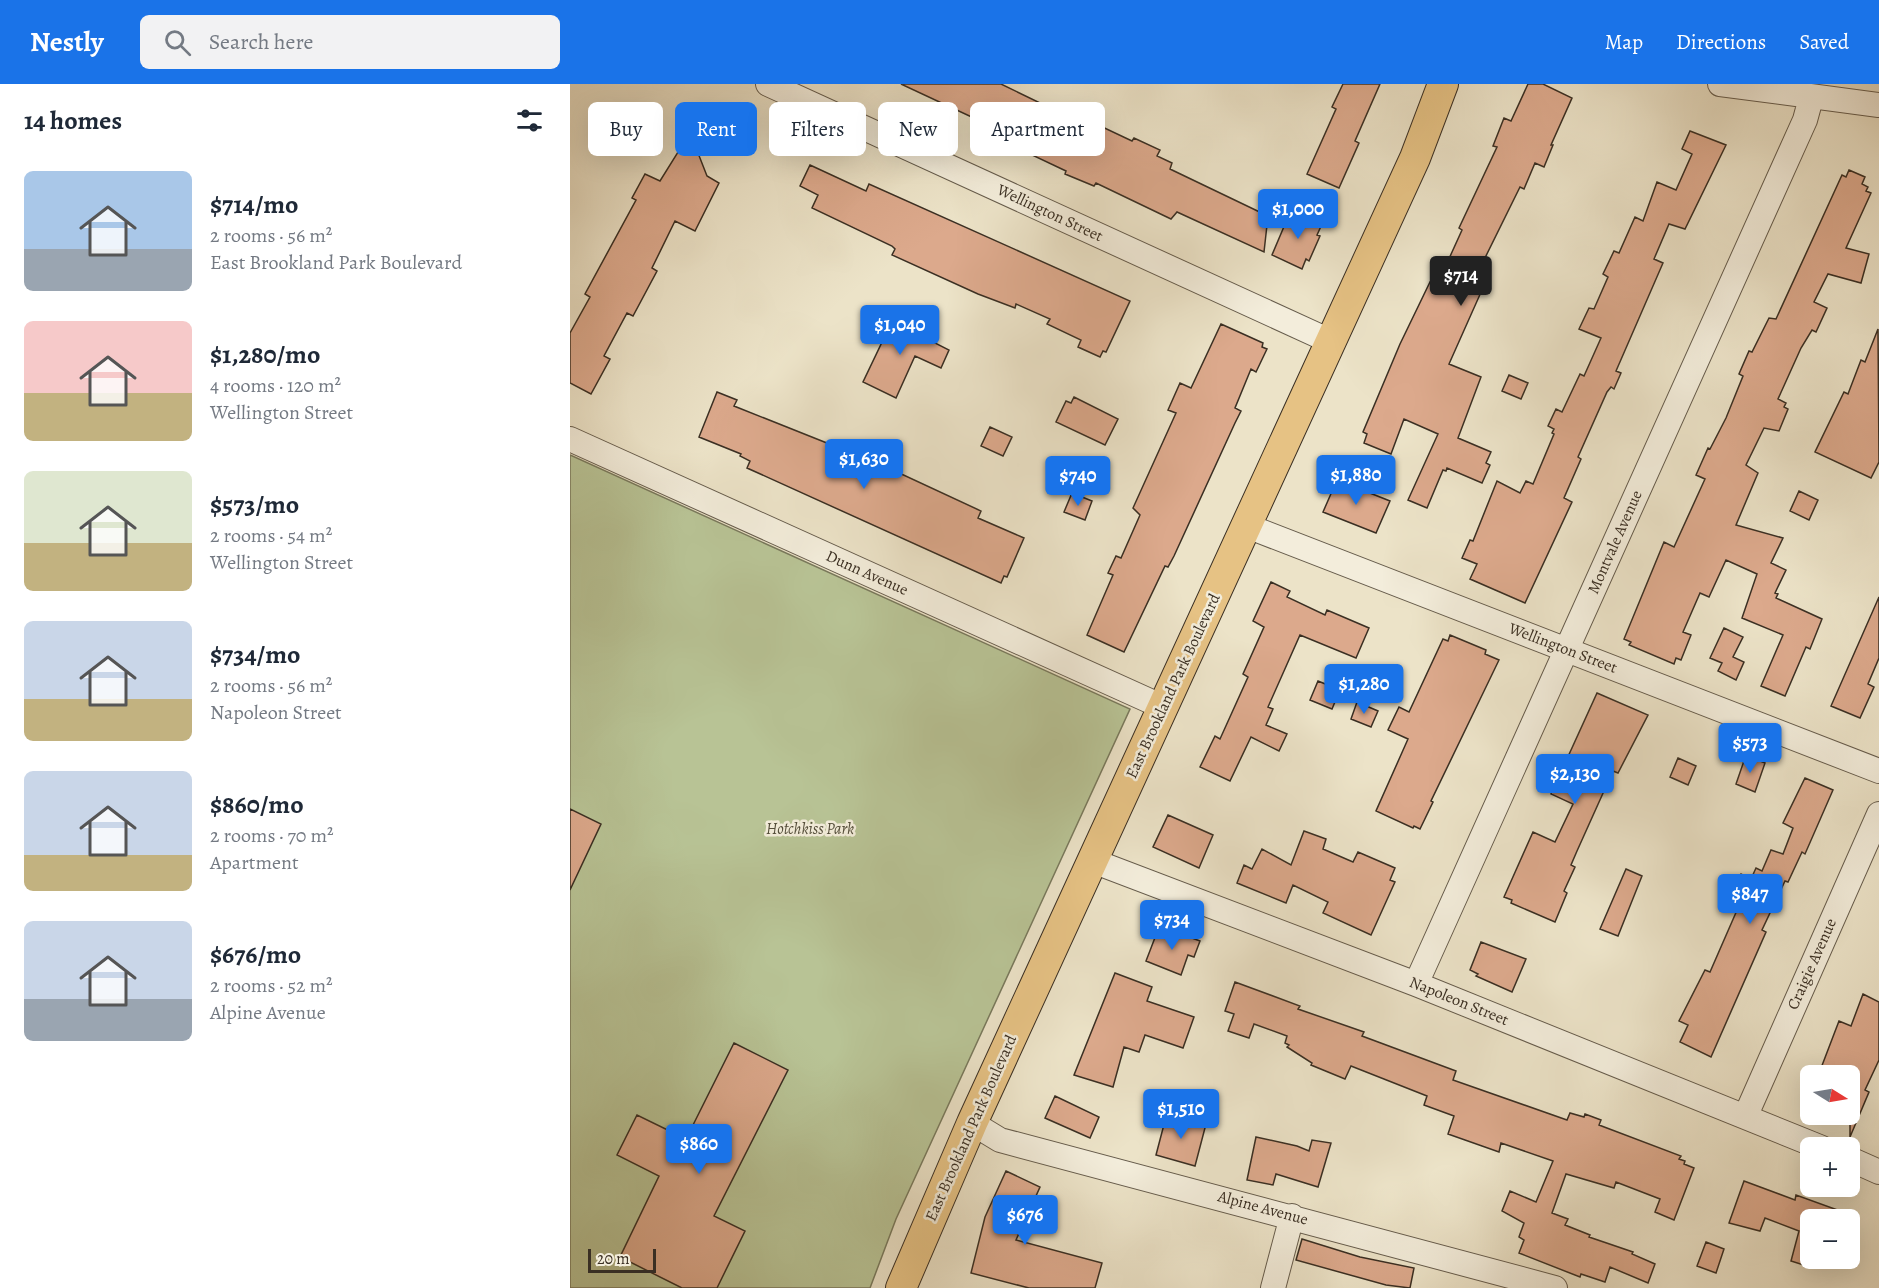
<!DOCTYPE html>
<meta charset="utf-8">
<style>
:root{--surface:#fff;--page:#f2f2f3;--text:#1f2937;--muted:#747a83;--accent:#1a73e8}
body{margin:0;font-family:Alegreya,serif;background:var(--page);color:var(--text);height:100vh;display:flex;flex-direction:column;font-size:22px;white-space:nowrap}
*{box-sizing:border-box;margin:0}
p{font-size:20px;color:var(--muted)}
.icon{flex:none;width:33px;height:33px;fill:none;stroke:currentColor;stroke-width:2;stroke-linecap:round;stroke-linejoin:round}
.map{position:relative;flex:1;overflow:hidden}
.sheet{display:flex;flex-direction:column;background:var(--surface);width:570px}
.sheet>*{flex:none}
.top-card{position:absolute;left:18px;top:18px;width:570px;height:54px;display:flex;gap:12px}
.needle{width:39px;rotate:101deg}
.buttons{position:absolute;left:1230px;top:981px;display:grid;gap:12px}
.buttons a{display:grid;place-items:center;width:60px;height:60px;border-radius:9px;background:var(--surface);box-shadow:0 6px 24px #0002;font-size:30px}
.scale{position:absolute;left:18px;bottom:15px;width:68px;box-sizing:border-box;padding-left:6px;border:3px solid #3a2f23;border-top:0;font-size:16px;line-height:21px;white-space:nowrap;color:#3a2f23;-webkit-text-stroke:4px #f3eddb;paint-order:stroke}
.price{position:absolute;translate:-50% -51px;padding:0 14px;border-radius:6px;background:var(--accent);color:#fff;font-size:20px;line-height:39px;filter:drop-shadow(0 2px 3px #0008)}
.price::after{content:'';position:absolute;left:50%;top:36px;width:18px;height:14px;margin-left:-9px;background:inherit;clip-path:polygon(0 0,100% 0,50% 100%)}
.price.current{background:#222;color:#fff}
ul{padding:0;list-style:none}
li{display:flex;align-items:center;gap:18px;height:150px;padding:0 24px}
li span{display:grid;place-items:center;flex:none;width:168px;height:120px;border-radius:9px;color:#555}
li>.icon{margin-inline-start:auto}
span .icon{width:72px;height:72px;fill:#fffc;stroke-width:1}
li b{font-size:26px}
h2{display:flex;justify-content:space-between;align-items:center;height:72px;padding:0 24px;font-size:26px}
.chip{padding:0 21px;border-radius:9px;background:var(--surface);box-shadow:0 6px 24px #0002;font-size:21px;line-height:54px}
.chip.current{background:var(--accent);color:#fff}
header{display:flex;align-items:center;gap:36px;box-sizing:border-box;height:84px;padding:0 30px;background:var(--accent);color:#fff}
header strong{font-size:28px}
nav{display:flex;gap:33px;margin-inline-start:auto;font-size:21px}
.search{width:420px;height:54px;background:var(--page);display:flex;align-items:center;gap:15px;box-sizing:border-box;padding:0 21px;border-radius:9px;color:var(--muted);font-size:22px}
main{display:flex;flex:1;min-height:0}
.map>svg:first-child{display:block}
.green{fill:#b8c395;stroke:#79795c;stroke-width:1.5}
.building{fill:#dca98c;stroke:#3a2f23;stroke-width:1.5}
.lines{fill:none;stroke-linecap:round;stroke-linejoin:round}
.minor-casing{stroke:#665c4c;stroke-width:26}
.major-casing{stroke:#3a2f23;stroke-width:32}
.minor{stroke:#f3eddb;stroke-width:24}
.major{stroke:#e6c284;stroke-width:30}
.labels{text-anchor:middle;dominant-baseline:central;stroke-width:5;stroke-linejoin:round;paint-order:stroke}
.street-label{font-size:16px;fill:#3a2f23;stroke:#f3eddb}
.park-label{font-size:16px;font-style:italic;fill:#534d3a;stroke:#f3eddb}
</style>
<header>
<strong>Nestly</strong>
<div class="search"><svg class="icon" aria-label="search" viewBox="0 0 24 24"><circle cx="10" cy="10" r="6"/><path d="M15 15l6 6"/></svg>Search here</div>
<nav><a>Map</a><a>Directions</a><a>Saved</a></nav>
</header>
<main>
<section class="sheet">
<h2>14 homes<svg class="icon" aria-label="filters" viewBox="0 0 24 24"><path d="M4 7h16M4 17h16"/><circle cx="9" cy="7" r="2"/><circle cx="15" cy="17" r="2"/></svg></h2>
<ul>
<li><span style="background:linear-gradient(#a9c7e8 65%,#9aa5b1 0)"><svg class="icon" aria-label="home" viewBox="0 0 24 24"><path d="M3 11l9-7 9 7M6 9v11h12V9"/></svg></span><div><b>$714/mo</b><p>2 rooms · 56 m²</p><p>East Brookland Park Boulevard</p></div></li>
<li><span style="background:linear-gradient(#f6c9c9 60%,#c2b280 0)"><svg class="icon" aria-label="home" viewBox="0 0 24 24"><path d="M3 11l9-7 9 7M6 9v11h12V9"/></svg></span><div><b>$1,280/mo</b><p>4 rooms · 120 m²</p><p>Wellington Street</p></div></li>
<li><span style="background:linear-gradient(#dfe7d0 60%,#c2b280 0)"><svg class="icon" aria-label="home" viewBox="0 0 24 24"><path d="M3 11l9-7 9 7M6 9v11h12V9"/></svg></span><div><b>$573/mo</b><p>2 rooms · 54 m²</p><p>Wellington Street</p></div></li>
<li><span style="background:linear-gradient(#c9d6e8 65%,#c2b280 0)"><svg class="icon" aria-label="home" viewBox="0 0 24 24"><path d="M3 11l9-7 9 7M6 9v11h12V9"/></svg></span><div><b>$734/mo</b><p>2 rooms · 56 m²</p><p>Napoleon Street</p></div></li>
<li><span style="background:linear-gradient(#c9d6e8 70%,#c2b280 0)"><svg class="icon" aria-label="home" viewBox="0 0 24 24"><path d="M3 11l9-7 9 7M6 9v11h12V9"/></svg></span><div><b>$860/mo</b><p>2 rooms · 70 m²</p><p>Apartment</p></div></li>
<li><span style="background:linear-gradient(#c9d6e8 65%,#9aa5b1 0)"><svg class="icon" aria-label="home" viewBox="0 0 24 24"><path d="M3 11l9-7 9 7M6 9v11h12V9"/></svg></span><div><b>$676/mo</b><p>2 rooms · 52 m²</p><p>Alpine Avenue</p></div></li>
</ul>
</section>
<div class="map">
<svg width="1309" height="1204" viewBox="0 0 1309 1204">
<rect width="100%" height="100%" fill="#ece3c8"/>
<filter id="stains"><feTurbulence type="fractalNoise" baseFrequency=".00333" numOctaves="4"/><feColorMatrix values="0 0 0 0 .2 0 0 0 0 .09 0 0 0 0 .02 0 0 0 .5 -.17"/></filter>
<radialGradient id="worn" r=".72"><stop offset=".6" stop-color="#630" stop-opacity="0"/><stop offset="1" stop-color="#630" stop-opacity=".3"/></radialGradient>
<path class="green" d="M0 371 560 625 326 1135 300 1204H0Z"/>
<path class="building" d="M331 0H431L503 35 505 30 562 57 564 54 590 66 587 72 602 79 600 85 698 132 694 168 607 128 601 135 526 99 524 102 495 90 496 87 462 71 466 63Z
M773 0H810L785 57 789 59 769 104 737 90 766 25 762 23Z
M958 0H973L1002 14 981 61H983L974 83 965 79 954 105 950 103 910 184 920 188 879 280 911 293 888 354 921 368 916 379 920 381 912 399 877 384 876 387 873 386 857 424 838 416 868 350 834 335 821 370 794 359 797 350 793 348 830 260 860 198 866 201 868 199 892 146 889 144 927 63 923 62 934 34 941 37Z
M1120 47 1156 61 1115 145 1099 140 1084 175 1093 179 1046 287 1051 289 1044 305 1041 303 1037 308 1008 373 1011 375 994 414 1002 418 955 519 900 495 907 480 892 474 900 456 903 457 927 397 950 409 956 397 963 400 984 350 982 349 984 345 978 342 986 325 992 328 1010 290 1014 292 1031 254 1009 245 1019 224 1024 225 1038 193 1033 190 1044 167 1049 169 1065 133 1073 137 1087 98 1106 106 1122 70 1112 65Z
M118 64 128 69 137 92 149 99 125 147 105 137 82 184 87 187 63 232 57 229 34 272 40 275 21 310 0 299V249L20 213 15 210 66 116 62 114 75 90 90 97 108 68Z
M240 81 296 107 299 100 560 217 536 268 533 267 530 273 508 263 511 256 477 240 480 235 446 220 445 224 408 210 322 171 325 165 322 162 242 124 248 111 230 102Z
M1279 86 1295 93 1292 100 1298 103 1296 107 1301 109 1276 164 1299 170 1291 199 1258 190 1244 218 1257 224 1246 248 1242 246 1231 264 1208 315 1216 319 1214 323 1218 325 1209 347 1194 344 1176 381 1188 389 1166 441 1213 454 1201 479 1216 486 1205 509 1208 510 1206 514 1252 535 1240 565 1236 563 1215 612 1191 602 1213 551 1172 534 1187 490 1156 476 1139 513 1130 509 1113 548 1121 551 1111 576 1106 574 1104 580 1059 561 1061 558 1054 555 1094 458 1104 463 1135 395 1126 391 1138 364 1140 365 1156 334 1173 292 1169 290 1179 267 1182 268 1199 234 1206 235 1272 91 1276 93Z
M721 126 752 140 747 151 750 152 739 177 736 175 732 185 702 171Z
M312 232 379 266 371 284 345 272 326 314 293 298 313 256 303 251Z
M651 240 693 259 692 263 697 265 686 288 681 285 665 324 671 327 665 339 604 472 598 483 595 482 554 568 517 551 543 491 538 489 546 472 551 474 570 431 563 424 606 329 598 326 610 299 621 304Z
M1308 245 1309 378 1301 394 1245 368 1274 308 1278 310 1291 276 1295 278Z
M939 291 958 299 951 315 932 307Z
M147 308 167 316 164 322 312 381 411 427 408 434 454 454 437 493 434 492 431 499 177 384 180 377 170 372 171 370 129 353Z
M504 313 548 335 535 361 486 338 496 317 501 319Z
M420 343 442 353 433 372 411 362Z
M767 396 820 417 806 449 753 428Z
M1229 407 1248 416 1239 436 1220 427Z
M502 409 522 417 515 436 494 428Z
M701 498 720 507 717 513 755 531 757 526 799 544 786 574 730 551 698 623 703 625 696 641 717 650 709 667 681 653 660 697 630 683 645 652 650 655 678 593 673 590 694 543 683 537Z
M1309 513V574L1298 600 1304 603 1290 634 1261 622Z
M1154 544 1173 553 1163 573 1174 578 1166 596 1148 587 1152 579 1140 574Z
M880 551 916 566 915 570 929 576 861 717 863 718 850 745 844 742 843 744 806 727 838 655 818 646 829 623 839 628 873 555 878 557Z
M748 597 770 606 762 625 740 616Z
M1027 609 1078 631 1048 689 1043 687 1007 767 1001 781 1005 783 994 807 997 809 985 838 941 819 942 816 934 813 963 748 985 758 1003 720 981 710Z
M787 618 808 627 801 643 781 635Z
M1176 671 1195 679 1185 708 1166 700Z
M1108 674 1126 682 1118 701 1100 693Z
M1235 694 1263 706 1235 770 1232 768 1218 798 1215 797 1192 846 1196 848 1141 973 1110 958 1118 941 1109 937 1135 886 1140 888 1171 817 1162 811 1171 790 1181 795 1186 784 1192 787 1201 766 1213 770 1223 744 1213 739Z
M0 725 31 740 0 806Z
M598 731 643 751 629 784 583 763Z
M734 747 756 755 753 765 783 778 788 768 825 784 820 796 825 798 801 851 753 829 758 818 723 801 716 819 667 799 674 781 682 785 692 765 721 781Z
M1056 785 1072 792 1048 852 1030 845Z
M595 844 630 857 624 873 618 871 611 891 576 877 586 851 592 853Z
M911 858 956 875 942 908 906 892 908 890 900 886Z
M545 889 582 903 577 917 624 933 613 964 575 951 569 968 554 963 543 1003 504 991Z
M665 898 730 922 728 925 794 948 792 952 886 987 883 996 997 1036 1000 1029 1014 1033 1015 1030 1031 1036 1029 1041 1111 1072 1109 1075 1115 1077 1114 1080 1124 1084 1104 1136 1085 1128 1090 1115 1046 1098 1044 1104 996 1090 982 1129 998 1135 995 1141 1020 1151 1019 1153 1063 1168 1062 1170 1085 1180 1078 1199 1040 1183 1035 1198 1011 1190 1010 1193 949 1169 954 1156 949 1153 954 1139 932 1127 940 1107 966 1118 983 1077 931 1059 929 1068 878 1050 884 1032 854 1021 857 1012 781 982 775 995 741 981 742 979 717 963 719 961 715 959 717 952 684 940 679 954 658 947 664 930 655 927Z
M1293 910 1309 918V976L1295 1006 1299 1008 1280 1053V992H1248L1269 937 1281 942Z
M164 959 218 986 144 1132 175 1147 147 1204H112L50 1173 89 1092 47 1071 67 1031 116 1055Z
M485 1012 529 1033 520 1054 475 1034Z
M597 1029 636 1040 625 1082 586 1071Z
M686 1053 727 1062 739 1067 742 1056 761 1059 748 1103 706 1090 703 1101 677 1096Z
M436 1087 470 1103 446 1156 532 1179 525 1204H459L401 1189 415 1133Z
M1174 1097 1225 1116 1226 1111 1287 1133V1136H1240V1183L1221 1177 1229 1147 1195 1134 1190 1147 1159 1139Z
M732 1155 790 1173 844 1184 840 1204 816 1201 726 1176Z
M1136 1158 1154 1165 1146 1189 1127 1182Z"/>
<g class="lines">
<g class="minor-casing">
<path id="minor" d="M198 0 762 258
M1150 0 1309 21
M0 355 593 623
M677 442 1309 687
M523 777 846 900 1252 1064
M846 900 1235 36 1241 14
M1176 1031 1309 730
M402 1039 430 1056 985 1204
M1280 1075 1309 1088
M703 1204 722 1132"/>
</g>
<g class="major-casing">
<path id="major" d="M331 1204 402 1039 845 74 873 0"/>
</g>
<use href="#minor" class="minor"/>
<use href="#major" class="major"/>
</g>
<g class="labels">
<g class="street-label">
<text transform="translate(480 129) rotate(25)">Wellington Street</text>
<text transform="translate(1045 458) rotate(-66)">Montvale Avenue</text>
<text transform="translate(297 489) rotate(24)">Dunn Avenue</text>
<text transform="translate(993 564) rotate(21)">Wellington Street</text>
<text transform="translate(603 602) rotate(-65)">East Brookland Park Boulevard</text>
<text transform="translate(1242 880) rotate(-66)">Craigie Avenue</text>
<text transform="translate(889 917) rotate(22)">Napoleon Street</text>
<text transform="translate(401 1044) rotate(-66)">East Brookland Park Boulevard</text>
<text transform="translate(693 1124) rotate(15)">Alpine Avenue</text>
</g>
<g class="park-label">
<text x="240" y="745">Hotchkiss Park</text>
</g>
</g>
<rect width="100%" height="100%" filter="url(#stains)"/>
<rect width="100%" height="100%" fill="url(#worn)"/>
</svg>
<div class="buttons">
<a><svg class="needle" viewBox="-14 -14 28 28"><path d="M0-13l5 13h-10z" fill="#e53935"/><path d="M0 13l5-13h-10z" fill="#747a83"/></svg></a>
<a>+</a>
<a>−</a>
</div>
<div class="scale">20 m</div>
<b class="price" style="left:728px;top:156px">$1,000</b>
<b class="price current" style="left:891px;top:223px">$714</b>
<b class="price" style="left:330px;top:272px">$1,040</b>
<b class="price" style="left:294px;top:406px">$1,630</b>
<b class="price" style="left:786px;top:422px">$1,880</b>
<b class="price" style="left:508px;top:423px">$740</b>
<b class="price" style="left:794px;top:631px">$1,280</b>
<b class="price" style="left:1180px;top:690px">$573</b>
<b class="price" style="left:1005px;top:721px">$2,130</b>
<b class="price" style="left:1180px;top:841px">$847</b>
<b class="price" style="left:602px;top:867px">$734</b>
<b class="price" style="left:611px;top:1056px">$1,510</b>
<b class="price" style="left:129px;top:1091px">$860</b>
<b class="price" style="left:455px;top:1162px">$676</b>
<div class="top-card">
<a class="chip">Buy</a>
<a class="chip current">Rent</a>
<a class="chip">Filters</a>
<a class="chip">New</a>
<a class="chip">Apartment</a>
</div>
</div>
</main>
